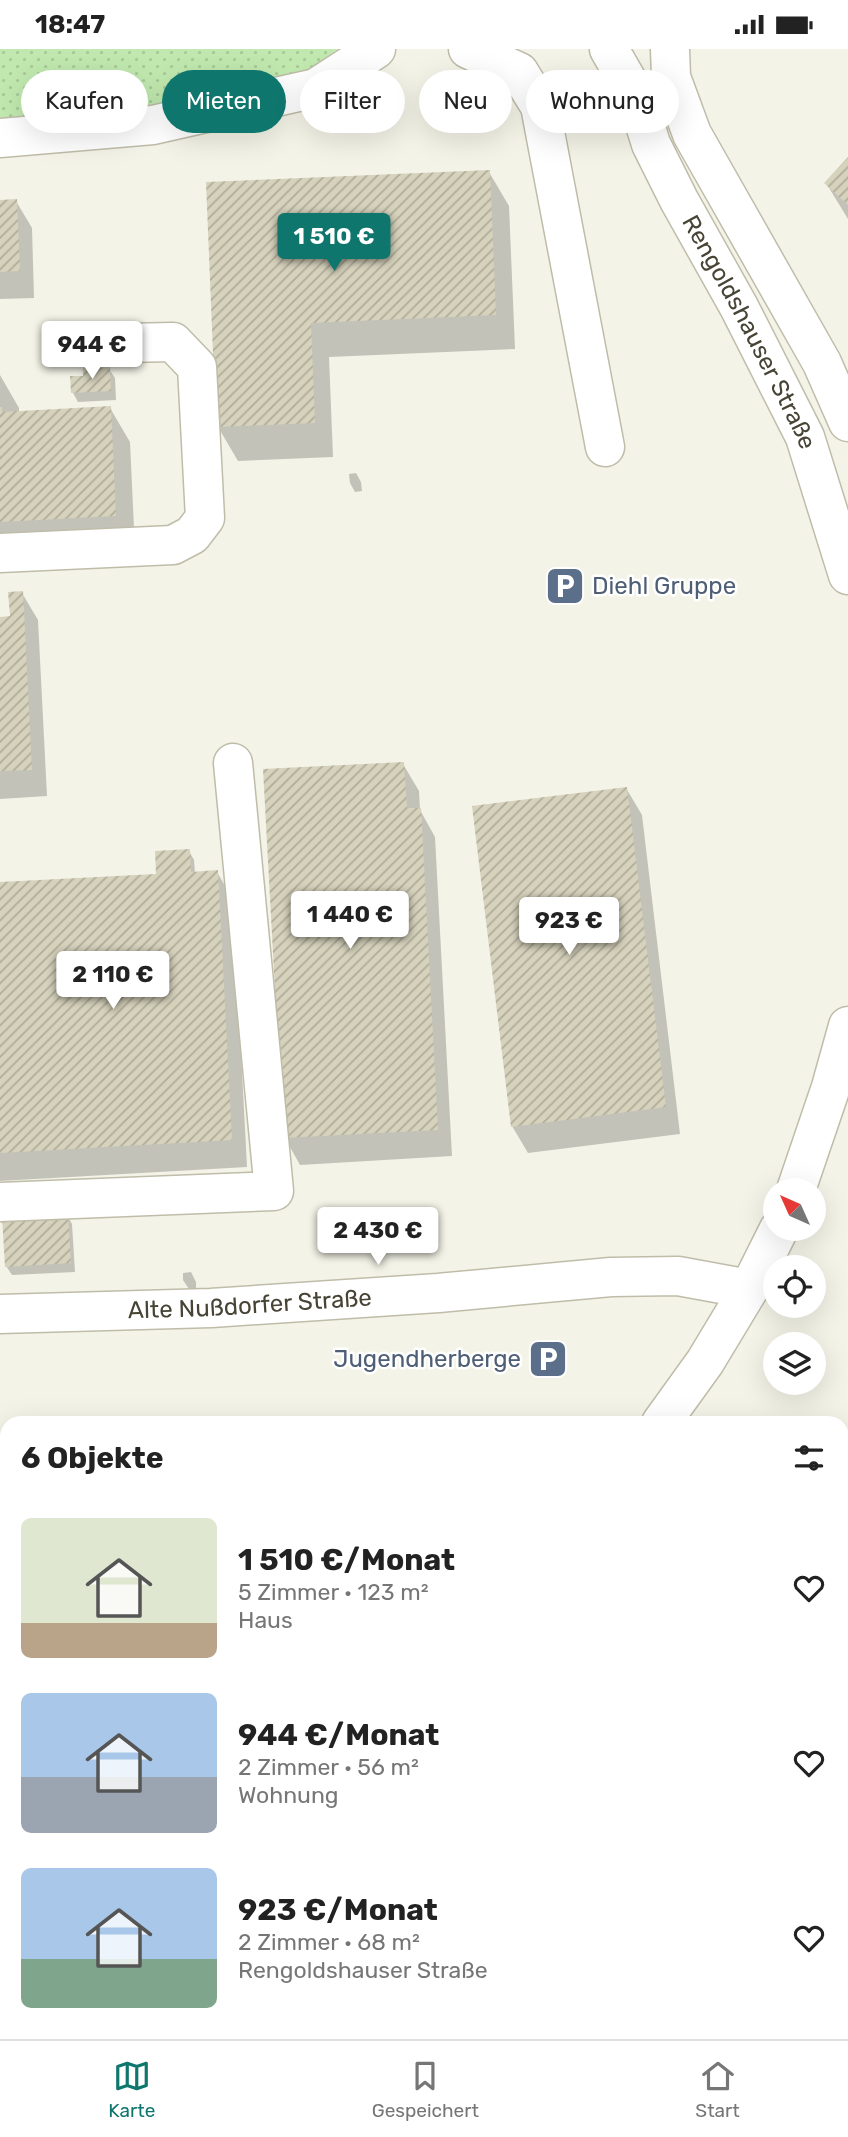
<!DOCTYPE html>
<html lang="de">
<meta charset="utf-8">
<style>
:root{--surface:#fff;--page:#f2f2f2;--text:#222;--muted:#767676;--line:#e0e0e0;--accent:#0f766e}
body{margin:0;font-family:Rubik,sans-serif;background:var(--page);color:var(--text);height:100vh;display:flex;flex-direction:column;font-size:26px;white-space:nowrap}
*{box-sizing:border-box;margin:0}
p{font-size:23px;color:var(--muted)}
.icon{flex:none;width:38px;height:38px;fill:none;stroke:currentColor;stroke-width:2;stroke-linecap:round;stroke-linejoin:round}
.map{position:relative;flex:1;overflow:hidden}
.details{position:absolute;left:0px;top:1367px;width:849px;height:625px;display:flex;flex-direction:column;background:var(--surface);border-radius:21px 21px 0 0;box-shadow:0 7px 28px #0002}
.details>*{flex:none}
.banner{position:absolute;left:21px;top:21px;width:807px;height:63px;display:flex;gap:14px}
.needle{width:46px;rotate:315deg}
.tools{position:absolute;left:763px;top:1129px;display:grid;gap:14px}
.tools a{display:grid;place-items:center;width:63px;height:63px;border-radius:50%;background:var(--surface);box-shadow:0 7px 28px #0002;font-size:35px}
.price{position:absolute;translate:-50% -60px;padding:0 16px;border-radius:7px;background:#fff;color:#222;font-size:23px;line-height:46px;filter:drop-shadow(0 2px 4px #0008)}
.price::after{content:'';position:absolute;left:50%;top:42px;width:21px;height:16px;margin-left:-10px;background:inherit;clip-path:polygon(0 0,100% 0,50% 100%)}
.price.selected{background:var(--accent);color:#fff}
ul{padding:0;list-style:none}
li{display:flex;align-items:center;gap:21px;height:175px;padding:0 21px}
li span{display:grid;place-items:center;flex:none;width:196px;height:140px;border-radius:10px;color:#555}
li>.icon{margin-inline-start:auto}
span .icon{width:84px;height:84px;fill:#fffc;stroke-width:1}
li b{font-size:30px}
h2{display:flex;justify-content:space-between;align-items:center;height:84px;padding:0 21px;font-size:30px}
.tag{padding:0 24px;border-radius:32px;background:var(--surface);box-shadow:0 7px 28px #0002;font-size:24px;line-height:63px}
.tag.selected{background:var(--accent);color:#fff}
.status{display:flex;justify-content:space-between;align-items:center;height:49px;padding:0 35px;background:var(--surface);direction:ltr}
.status svg{height:19px;fill:currentColor}
.menu{display:flex;justify-content:space-around;align-items:center;height:98px;border-top:2px solid var(--line);background:var(--surface);font-size:19px;color:var(--muted)}
.menu a{display:grid;justify-items:center;gap:4px}
.menu .selected{color:var(--accent)}
.map>svg:first-child{display:block}
.grass{fill:url(#grass-dots)}
.shadow{fill:#0003}
.building{fill:url(#building-hatch)}
.lines{fill:none;stroke-linecap:round;stroke-linejoin:round}
.minor-casing{stroke:#bfbda9;stroke-width:41}
.minor{stroke:#fff;stroke-width:38}
.rail{stroke:#969696;stroke-width:5;stroke-dasharray:9 9;stroke-linecap:butt}
.labels{text-anchor:middle;dominant-baseline:central;stroke-width:5;stroke-linejoin:round;paint-order:stroke}
.street-label{font-size:24px;fill:#474436;stroke:#fff}
.service-label{font-size:24px;fill:#4e5e75;stroke:#fff;text-anchor:start}
</style>
<div class="status"><b>18:47</b><svg viewBox="0 0 49 12"><path d="M0 12V9h3v3zM5 12V6h3v6zM10 12V3h3v9zM15 12V0h3v12zM26 1h20v11H26zM47 4h2v5h-2z"/></svg></div>
<div class="map">
<svg width="848" height="1990" viewBox="0 0 848 1990">
<defs>
<pattern id="grass-dots" width="8" height="8" patternUnits="userSpaceOnUse" patternTransform="scale(1.75)"><rect width="8" height="8" fill="#c1e9af"/><path d="M2 2h.1M6 6h.1" fill="none" stroke="#a7c997" stroke-width="1.8" stroke-linecap="round"/></pattern>
<pattern id="building-hatch" width="6" height="6" patternUnits="userSpaceOnUse" patternTransform="scale(1.75)"><rect width="6" height="6" fill="#d6d2bc"/><path d="M-1 1l2-2M0 6l6-6M5 7l2-2" fill="none" stroke="#afac9a"/></pattern>
</defs>
<rect width="100%" height="100%" fill="#f4f3e7"/>
<path class="grass" d="M0 0H338L283 39 0 94Z
M842 1612H848V1697L842 1696Z"/>
<path class="shadow" d="M848 111V170L826 134Z
M489 123 509 157 515 300 329 308 333 408 238 412 218 378 208 135Z
M0 152H16L32 179 34 249 0 250Z
M109 320 115 329 116 351 78 353 73 344 85 328Z
M0 326 19 359V363L110 359 130 393 135 501 0 507Z
M356 424 361 433 362 442 355 443 350 434 349 425Z
M22 544 38 571 47 747 0 750V570L11 569Z
M403 715 419 742 420 761 435 788 452 1107 300 1116 285 1089Z
M626 739 642 766 680 1085 528 1104 512 1077Z
M189 802 194 811 195 824 217 823 233 850 247 1118 0 1132V835L159 826Z
M67 1166 72 1175 75 1223 12 1226 6 1217Z
M191 1223 196 1233V1240H189L183 1231V1224Z
M843 1468 848 1473V1599L845 1602 842 1599Z
M842 1801H845L848 1806V1817L842 1818Z
M231 1984H329L330 1990H231Z
M404 1984H481V1990H407Z"/>
<path class="building" d="M848 108V156L824 134Z
M490 121 496 266 311 274 315 374 216 378 206 133Z
M17 150 20 222 0 223V151Z
M110 318 111 342 71 344 70 327H83V319Z
M0 357H2V363L111 357 116 467 0 473Z
M23 542 32 721 0 722V568L10 567 8 543Z
M404 713 407 759H421L438 1081 283 1089 263 720Z
M627 738 666 1058 511 1078 472 757Z
M190 800 191 823 218 821 232 1091 0 1104V833L156 825 155 802Z
M68 1164 71 1214 5 1218 2 1167Z
M842 1465 848 1470V1577L845 1580 842 1577Z
M229 1984H320L321 1990H229Z"/>
<g class="lines">
<g class="minor-casing">
<g id="minor">
<path d="M468 0 519 23 540 57 605 398"/>
<path id="s1" d="M609 0 636 47 651 95 679 151 739 258 805 388 848 526"/>
<path d="M670 0 671 28 692 85 822 314 848 373"/>
<path d="M0 89 153 76 316 39 376 0"/>
<path d="M0 504 173 496 192 486 205 469 197 318 173 293 73 295"/>
<path d="M796 1141 831 1038 848 977"/>
<path d="M0 1153 274 1142 233 714"/>
<path id="s2" d="M0 1265 211 1259 438 1244 611 1228 678 1227 749 1240"/>
<path d="M661 1374 705 1313 749 1240 779 1180"/>
<path d="M0 1719 7 1718"/>
<path d="M842 1735 848 1736"/>
</g>
</g>
<use href="#minor" class="minor"/>
<path class="rail" d="M842 1868H848
M0 1903H7"/>
</g>
<defs>
<g id="parking-square" transform="scale(2.0125)"><rect x="-9" y="-9" width="18" height="18" rx="4" fill="#5c6f8a" stroke="#fff"/><path d="M-3.5-5.5H1a3.5 3.5 0 0 1 0 7H-1V5.5H-3.5ZM-1-3.4V-.6H.8a1.4 1.4 0 0 0 0-2.8Z" fill="#fff"/></g>
</defs>
<g fill-rule="evenodd">
<use href="#parking-square" x="565" y="537"/>
<use href="#parking-square" x="548" y="1310"/>
</g>
<g class="labels">
<g class="street-label">
<text stroke="none"><textPath href="#s1" startOffset="317">Rengoldshauser Straße</textPath></text>
<text stroke="none"><textPath href="#s2" startOffset="250">Alte Nußdorfer Straße</textPath></text>
</g>
<g class="service-label">
<text x="592" y="537">Diehl Gruppe</text>
<text x="521" y="1310" text-anchor="end">Jugendherberge</text>
</g>
</g>
</svg>
<div class="tools">
<a><svg class="needle" viewBox="-14 -14 28 28"><path d="M0-13l5 13h-10z" fill="#e53935"/><path d="M0 13l5-13h-10z" fill="#767676"/></svg></a>
<a><svg class="icon" aria-label="locate" viewBox="0 0 24 24"><circle cx="12" cy="12" r="6"/><path d="M12 2v4M12 18v4M2 12h4M18 12h4"/></svg></a>
<a><svg class="icon" aria-label="layers" viewBox="0 0 24 24"><path d="M12 4l9 5-9 5-9-5zM3 14l9 5 9-5"/></svg></a>
</div>
<b class="price selected" style="left:334px;top:224px">1 510 €</b>
<b class="price" style="left:92px;top:332px">944 €</b>
<b class="price" style="left:350px;top:902px">1 440 €</b>
<b class="price" style="left:569px;top:908px">923 €</b>
<b class="price" style="left:113px;top:962px">2 110 €</b>
<b class="price" style="left:378px;top:1218px">2 430 €</b>
<div class="banner">
<a class="tag">Kaufen</a>
<a class="tag selected">Mieten</a>
<a class="tag">Filter</a>
<a class="tag">Neu</a>
<a class="tag">Wohnung</a>
</div>
<section class="details">
<h2>6 Objekte<svg class="icon" aria-label="filters" viewBox="0 0 24 24"><path d="M4 7h16M4 17h16"/><circle cx="9" cy="7" r="2"/><circle cx="15" cy="17" r="2"/></svg></h2>
<ul>
<li><span style="background:linear-gradient(#dfe7d0 75%,#b9a48a 0)"><svg class="icon" aria-label="home" viewBox="0 0 24 24"><path d="M3 11l9-7 9 7M6 9v11h12V9"/></svg></span><div><b>1 510 €/Monat</b><p>5 Zimmer · 123 m²</p><p>Haus</p></div><svg class="icon" aria-label="heart" viewBox="0 0 24 24"><path d="M12 20l-8-8c-3-5 5-10 8-4 3-6 11-1 8 4z"/></svg></li>
<li><span style="background:linear-gradient(#a9c7e8 60%,#9aa5b1 0)"><svg class="icon" aria-label="home" viewBox="0 0 24 24"><path d="M3 11l9-7 9 7M6 9v11h12V9"/></svg></span><div><b>944 €/Monat</b><p>2 Zimmer · 56 m²</p><p>Wohnung</p></div><svg class="icon" aria-label="heart" viewBox="0 0 24 24"><path d="M12 20l-8-8c-3-5 5-10 8-4 3-6 11-1 8 4z"/></svg></li>
<li><span style="background:linear-gradient(#a9c7e8 65%,#7fa58c 0)"><svg class="icon" aria-label="home" viewBox="0 0 24 24"><path d="M3 11l9-7 9 7M6 9v11h12V9"/></svg></span><div><b>923 €/Monat</b><p>2 Zimmer · 68 m²</p><p>Rengoldshauser Straße</p></div><svg class="icon" aria-label="heart" viewBox="0 0 24 24"><path d="M12 20l-8-8c-3-5 5-10 8-4 3-6 11-1 8 4z"/></svg></li>
</ul>
</section>
</div>
<nav class="menu">
<a class="selected"><svg class="icon" aria-label="map" viewBox="0 0 24 24"><path d="M3 6l6-2 6 2 6-2v14l-6 2-6-2-6 2zM9 4v14M15 6v14"/></svg>Karte</a>
<a><svg class="icon" aria-label="saved" viewBox="0 0 24 24"><path d="M7 4h10v16l-5-4-5 4z"/></svg>Gespeichert</a>
<a><svg class="icon" aria-label="home" viewBox="0 0 24 24"><path d="M3 11l9-7 9 7M6 9v11h12V9"/></svg>Start</a>
</nav>
